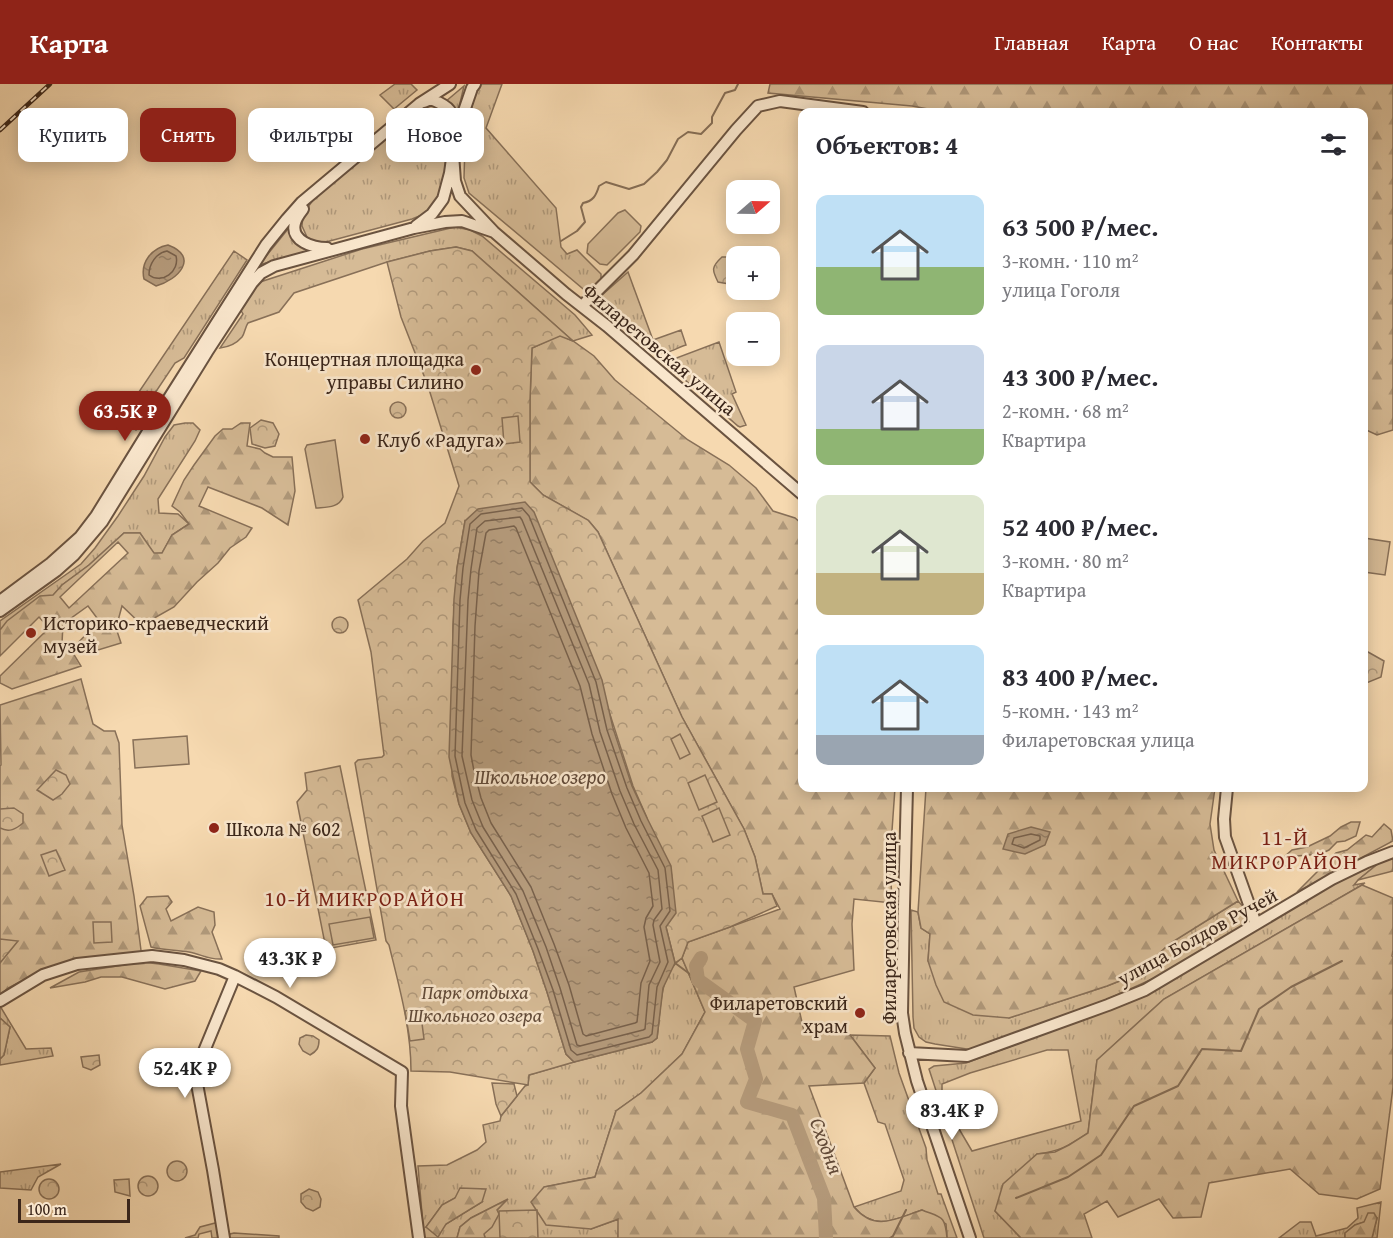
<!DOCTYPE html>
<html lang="ru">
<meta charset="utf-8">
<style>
:root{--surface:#fff;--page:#f2f2f3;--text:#2b2b33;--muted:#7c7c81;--accent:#8f2418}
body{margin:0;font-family:"Gentium Book Plus",serif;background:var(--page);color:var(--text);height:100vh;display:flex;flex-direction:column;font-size:22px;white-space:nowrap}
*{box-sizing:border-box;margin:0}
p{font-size:20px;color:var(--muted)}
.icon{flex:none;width:33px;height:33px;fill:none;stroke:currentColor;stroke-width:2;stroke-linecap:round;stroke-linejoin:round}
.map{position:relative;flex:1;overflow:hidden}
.sheet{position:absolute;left:798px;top:24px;width:570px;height:684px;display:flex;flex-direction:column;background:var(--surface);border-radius:12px;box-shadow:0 3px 15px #0003}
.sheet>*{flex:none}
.top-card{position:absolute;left:18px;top:24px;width:570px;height:54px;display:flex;gap:12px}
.needle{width:39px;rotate:70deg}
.buttons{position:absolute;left:726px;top:96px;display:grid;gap:12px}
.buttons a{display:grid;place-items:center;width:54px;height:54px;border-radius:12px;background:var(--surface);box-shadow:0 3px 15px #0003;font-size:30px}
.scale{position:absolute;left:18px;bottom:15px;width:112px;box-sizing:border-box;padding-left:6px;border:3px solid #3b261a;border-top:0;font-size:16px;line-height:21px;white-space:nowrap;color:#3b261a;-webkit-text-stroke:4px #f9e6cc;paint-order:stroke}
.price{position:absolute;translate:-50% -51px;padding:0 14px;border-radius:21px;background:#fff;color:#222;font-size:20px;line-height:39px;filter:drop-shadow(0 2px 3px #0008)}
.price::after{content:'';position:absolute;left:50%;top:36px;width:18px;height:14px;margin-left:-9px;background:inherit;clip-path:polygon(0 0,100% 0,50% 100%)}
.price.current{background:var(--accent);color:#fff}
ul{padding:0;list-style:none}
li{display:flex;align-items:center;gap:18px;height:150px;padding:0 18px}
li span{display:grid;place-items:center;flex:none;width:168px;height:120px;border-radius:12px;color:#555}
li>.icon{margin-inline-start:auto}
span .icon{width:72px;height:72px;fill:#fffc;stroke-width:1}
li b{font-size:26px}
h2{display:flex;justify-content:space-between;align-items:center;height:72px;padding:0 18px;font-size:26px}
.pill{padding:0 21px;border-radius:12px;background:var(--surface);box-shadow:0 3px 15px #0003;font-size:21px;line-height:54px}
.pill.current{background:var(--accent);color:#fff}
header{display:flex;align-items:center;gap:36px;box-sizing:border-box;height:84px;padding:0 30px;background:var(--accent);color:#fff}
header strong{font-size:28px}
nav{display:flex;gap:33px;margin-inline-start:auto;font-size:21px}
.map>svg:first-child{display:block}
.grass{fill:url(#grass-tufts);stroke:#887058;stroke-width:1.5;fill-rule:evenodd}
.forest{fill:url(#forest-firs);stroke:#887058;stroke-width:1.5;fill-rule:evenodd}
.park{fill:url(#park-crowns);stroke:#887058;stroke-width:1.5}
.pitch{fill:#d6bb96;stroke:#887058;stroke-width:1.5}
.water{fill:url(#water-ripples);stroke:#856d55;stroke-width:1.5}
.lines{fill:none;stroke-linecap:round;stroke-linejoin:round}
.shore{stroke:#78614c;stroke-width:1.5}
.stream{stroke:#856d55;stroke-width:2}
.river{stroke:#b69c7d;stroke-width:14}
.minor-casing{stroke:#6a5340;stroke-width:14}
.minor{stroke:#f9e6cc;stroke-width:10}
.rail-casing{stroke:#3b261a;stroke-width:4.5}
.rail{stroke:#f9e6cc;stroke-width:2;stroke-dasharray:7;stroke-linecap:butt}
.poi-dot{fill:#8f2418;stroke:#f9e6cc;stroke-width:2}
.labels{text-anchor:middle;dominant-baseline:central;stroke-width:5;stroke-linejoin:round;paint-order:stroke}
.street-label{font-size:20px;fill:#3b261a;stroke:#f9e6cc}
.poi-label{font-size:20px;fill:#3b261a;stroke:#f9e6cc;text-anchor:start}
.park-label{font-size:20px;font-style:italic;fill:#624b39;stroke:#f9e6cc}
.water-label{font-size:21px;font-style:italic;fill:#604938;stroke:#f9e6cc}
.neighbourhood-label{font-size:21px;letter-spacing:1.5px;fill:#7a1f14;stroke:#f9e6cc}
</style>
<header>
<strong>Карта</strong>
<nav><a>Главная</a><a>Карта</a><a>О нас</a><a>Контакты</a></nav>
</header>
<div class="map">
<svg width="1393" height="1154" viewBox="0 0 1393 1154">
<defs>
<pattern id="grass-tufts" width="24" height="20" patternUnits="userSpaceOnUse" patternTransform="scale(1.5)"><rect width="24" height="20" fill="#d6bb96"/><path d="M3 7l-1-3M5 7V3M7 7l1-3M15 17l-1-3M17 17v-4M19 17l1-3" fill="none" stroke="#af987a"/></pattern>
<pattern id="forest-firs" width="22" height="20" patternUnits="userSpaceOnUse" patternTransform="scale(1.5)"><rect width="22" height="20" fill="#d6bb96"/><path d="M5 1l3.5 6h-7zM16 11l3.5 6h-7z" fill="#af987a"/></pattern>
<pattern id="park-crowns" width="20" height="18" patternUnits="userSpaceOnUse" patternTransform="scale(1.5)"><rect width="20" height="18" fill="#d6bb96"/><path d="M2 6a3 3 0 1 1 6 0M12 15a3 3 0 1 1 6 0" fill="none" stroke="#af987a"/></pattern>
<pattern id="water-ripples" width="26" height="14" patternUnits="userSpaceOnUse" patternTransform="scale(1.5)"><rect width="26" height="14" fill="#b69c7d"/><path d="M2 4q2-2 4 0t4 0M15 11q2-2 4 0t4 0" fill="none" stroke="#957f66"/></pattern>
</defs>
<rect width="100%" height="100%" fill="#f6d9b0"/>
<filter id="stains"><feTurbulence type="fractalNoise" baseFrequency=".00333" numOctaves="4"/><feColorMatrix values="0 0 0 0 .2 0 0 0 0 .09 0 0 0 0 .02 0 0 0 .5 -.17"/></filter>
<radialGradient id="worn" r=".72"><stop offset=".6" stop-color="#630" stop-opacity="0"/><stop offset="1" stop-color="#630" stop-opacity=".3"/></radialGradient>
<path class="grass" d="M395 0H411L417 6 394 25 380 11Z
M481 0H502L486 44 556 124 561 163 567 170 577 166 601 190V198L588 209 469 109 464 94 465 61 475 6Z
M464 2 457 32 445 18Z
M433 21 442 25 449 37 444 97 437 116 427 129 412 135 326 158 316 159 307 153 302 142 303 130 313 116 424 22Z
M455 143 470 146 482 152 575 231 592 251 573 257 472 167 456 163 430 167 387 178 294 209 279 228 248 239C245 243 245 249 242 253 236 260 229 263 220 264L243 230 239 223 257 199 362 165Z
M288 145 299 159 308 167 259 181Z
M234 167 247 176 184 274 175 279 155 309V317L136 346 120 336Z
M628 188 653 256 681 246 686 261C679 263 671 268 664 269 650 271 611 230 600 219L601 212Z
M719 258 736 308 732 310 746 341 740 343 738 342 669 282 671 276Z
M185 339H193L200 346 195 357 158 415 159 429 178 430 189 440 172 451 162 469 154 470 140 449H124L89 481 62 501 53 512 0 546V537L81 480 95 464 118 432 144 392 165 353 174 341Z
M1379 779 1358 796 1354 801 1365 799 1362 801 1164 915 1097 976 1088 1049C1068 1062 1061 1067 1037 1070L995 1127 1021 1154H984L929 985 934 982 966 979 1111 925 1178 890 1330 802 1366 784ZM1047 966H1068L1081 1037 972 1067 942 1016V1000L970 989Z
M1238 817 1247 827V837L1243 842 1159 892 1108 915 973 966 935 960 926 958 919 953 914 944 913 933 911 826 918 828 921 844 930 850 928 877 1009 934 1107 902 1137 890 1169 860Z
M682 874 705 928 682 970 641 1009 616 1027 595 1093 545 1103 591 1145 619 1135 618 1154H485L484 1150 497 1126 505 1117 471 1134 460 1143 457 1154H424L418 1082 447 1081 477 1066 486 1058 483 1041 500 1037 501 1032 525 1002 528 1001 529 991 574 978 652 958 657 954C661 929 658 889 682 874ZM455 1114 482 1118 446 1140 426 1143 442 1121Z
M0 922 26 965 51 964 53 972 0 981V975L4 971 10 943 0 934Z
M850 951 890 952 899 989 926 1064 927 1076 938 1110H941L957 1154H947L946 1140 922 1126C895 1135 875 1148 854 1123L901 1107 904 1096 885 1040 878 1038 864 999 875 984Z
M61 1080 38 1093 31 1106 0 1104V1088Z
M1381 1118 1377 1154H1372L1377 1134 1355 1141 1345 1149V1154H1279L1300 1138H1311L1316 1152 1347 1144 1358 1134 1357 1124Z
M219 1138 221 1154H212L211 1147 199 1150 198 1154H185L195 1151 200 1143Z
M234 1149 279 1152V1154H228L230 1150Z"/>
<path class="forest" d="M770 0H1393V346L1377 351 1364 345V28H944L912 22 768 9Z
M560 251 573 257 594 272 615 296 688 356 729 381 756 404 773 427 795 434 802 440V704H895L890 775 892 819 854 815 852 840 854 886 794 903 804 947 850 951 875 984 864 999 809 1002 854 1123C875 1148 895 1135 922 1126 942 1134 945 1131 947 1154H618V1135L591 1145 546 1141 531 1118 544 1103 595 1093 616 1027 641 1009 682 970 705 928 682 874 688 858 780 825 772 810H763L755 773 744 745 682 633 598 448 589 437 543 411 530 398V316L532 264Z
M241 339H250L247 362 260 365 265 369 273 373H292L295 407 288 441 262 424 208 403 199 422 252 444 246 453 230 464 218 479 197 498 174 523 142 541 122 522 116 544 121 559 85 570 76 561 96 540 97 534 88 522 63 540 62 559 68 561 81 582 12 605 0 599V592L49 544 39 533 0 572V546L7 537 40 512 53 511 62 501 89 481 124 449H140L154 469H162L172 451 189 440 180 428 172 422 184 396 194 381 215 352 223 345H232ZM118 458 128 469 69 524 60 513Z
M81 595 93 640 104 647H115L119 659 122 741 134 812 142 874 41 887 8 904 0 911V682L1 681 0 621Z
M926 704H1215L1210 740 1214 766 1238 817 1169 860 1137 890 1107 902 1009 934 973 931 944 918 936 901 928 877 930 850 921 844 918 828Z
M1351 738H1360L1356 752 1345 757 1337 758 1329 766 1320 770 1297 772 1285 782 1275 781 1292 766 1307 763 1330 752 1341 743Z
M1384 740 1391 746 1393 757 1297 808 1336 769 1347 766 1366 751 1372 753Z
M1393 774V787L1358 796 1379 779Z
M1362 801 1393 814V866L1392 872 1393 873V1003L1380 1105 1357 1115 1319 1110 1290 1085 1209 1099 1201 1133 1173 1134 1159 1115 1118 1133 1107 1117 1084 1130 1092 1154H1021L995 1127 1003 1100 1037 1070 1055 1068 1069 1061 1088 1049 1097 976 1164 915Z
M168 812 172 818 166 825 171 837 198 823 214 828 215 841 212 848 222 875C208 876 201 870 189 868 176 866 163 866 151 863L140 822 147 813Z
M142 878 159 880 201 887 195 897 165 905 122 893H101L85 898 50 904 79 888Z
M0 934 10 943 4 971 0 975Z
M460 1104 486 1105 482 1118 446 1140 438 1153 426 1143 442 1121 455 1114Z
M508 1115 497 1126 499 1130 492 1143 484 1150 485 1154H457L460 1143 471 1134Z
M1368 1129H1374L1377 1134 1372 1154H1345V1149L1355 1141 1364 1138Z"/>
<path class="park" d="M769 99 776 102 778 111 770 120V106H753L759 102Z
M456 163 472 167 573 257 560 252 532 264 530 316V398L543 411 588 436 598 448 682 633 744 745 755 773 763 810H772L777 822 730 843 688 858 682 874 675 879 666 843 647 734 633 702 607 621 465 437 457 484 453 542 452 692 459 720 471 749 511 812 533 867 547 908 566 970 574 978 529 991 528 1001 450 988 411 987C411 944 399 902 389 861L386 857 355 679 358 676 382 673 384 671 371 568 358 516 407 475 423 457 445 439 459 402 428 302 401 233 387 178 430 167Z
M722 173H732L736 177V195L729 200 718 198C712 186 711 183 722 173Z
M390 326a8 8 0 1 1 16 0a8 8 0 1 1-16 0Z
M261 336 273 339 279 350 275 362 265 364 252 360 250 344Z
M332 541a8 8 0 1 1 16 0a8 8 0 1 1-16 0Z
M1368 568 1384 577 1381 593 1364 600V570Z
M340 682 376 856 326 865 297 718 307 706 305 689Z
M56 686 66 691 70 700 62 710 53 716 37 706Z
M14 724 23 730V739C16 745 9 749 0 744V725Z
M56 766 65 786 49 792 41 771Z
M0 855 18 857 0 879Z
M306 951 313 952 319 956C319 964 317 967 310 971L303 967 299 960 300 954Z
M99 971 100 981 91 986 83 983 81 973Z
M492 999 514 1000 517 1012 501 1032 496 1020Z
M167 1087a10 10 0 1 1 20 0a10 10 0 1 1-20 0Z
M138 1102a10 10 0 1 1 20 0a10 10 0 1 1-20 0Z
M39 1105a10 10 0 1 1 20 0a10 10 0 1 1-20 0Z
M129 1095 130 1112 115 1108 114 1096Z
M309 1105 318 1108 321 1115 320 1123 313 1127 306 1124 301 1118V1110Z
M537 1126 538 1154H500L499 1127Z"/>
<path class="pitch" d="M625 126 641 142 640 148 607 181 600 180 587 169 588 160 618 129Z
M518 332 520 358 504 360 502 334Z
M335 356 343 413C339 424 326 423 316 424L305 365 307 361Z
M1364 454 1390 458 1385 491 1364 488Z
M680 650 690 670 680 675 671 655Z
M187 652 189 680 135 684 133 656Z
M705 691 717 718 699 726 688 699Z
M719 724 730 751 713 758 702 732Z
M370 833 374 854 333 861 329 840Z
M93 838H111L112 858 94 859Z
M420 924 424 955 410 957 405 927Z"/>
<path class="water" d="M168 161C200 173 178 196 156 202L144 195C140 178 152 164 168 161Z
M525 418 534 428 602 596 613 644 632 702 647 734 671 782 676 829 666 843 675 879 663 904 657 954 652 958 574 978 566 970 547 908 533 867 511 812 471 749 459 720 449 673 454 515 457 484 465 437 478 425Z
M1031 743 1050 748 1045 761 1025 770 1003 765 1008 750Z"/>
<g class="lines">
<path class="shore" d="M167 167 176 172C180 187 162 201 149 191 149 180 156 169 167 167Z
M522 424 529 432 596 598 607 646 627 704 641 737 665 784 670 827 660 842 668 878 657 903 652 950 649 953 577 971 571 966 553 906 538 865 516 810 476 746 465 719 455 672 460 516 463 484 470 440 481 430Z
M520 433 522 436 589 600 600 648 620 707 634 740 658 786 662 825 654 836 653 841 660 878 649 901 645 945 643 946 580 962 577 961 560 904 546 863 523 807 483 743 472 716 462 672 468 516 471 485 477 444 485 437Z
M514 442 516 444 580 602 592 650 612 710 626 744 649 789 653 822 646 834 644 843 650 877 641 899 637 938 635 939 586 952 583 950 569 901 554 860 531 803 491 739 481 714 474 687 471 671 475 542 479 487 486 449 489 446Z
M1031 750 1040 752V756L1024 764 1012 760 1014 754Z"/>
<path class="stream" d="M561 157 577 147 585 138 581 123 583 119C593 117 596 112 599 102L606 98 629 105 644 100 657 88 667 76 678 55 688 48 701 50 712 39V33L725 9 735 6 738 0
M675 879 698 896
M1016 1114 1068 1093 1101 1071 1134 1022 1178 1002 1202 965 1241 967 1259 925 1291 903 1342 877
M890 1154 893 1152 906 1126"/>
<path class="river" d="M701 874 696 882 698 896 755 937 747 965 756 995 747 1018 792 1031 824 1114 826 1154"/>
<g class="minor-casing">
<path id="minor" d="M424 18 431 15C453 24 452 27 455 49
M453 70 455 97 460 112 494 148 566 210 607 242 802 410
M303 125C300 129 296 134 295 139 290 157 313 164 327 164
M416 142 432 130 443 115 450 89 455 53 472 4 475 0
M582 222 633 171 736 46 758 22 780 17 863 28
M0 517 51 479 80 453 96 432 157 333 266 161 287 135 302 118 419 20 450 0
M0 527 56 487 74 471 102 438 207 268 252 199 261 189 274 182 414 144 445 138 462 137 494 148
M907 704 904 822 902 929 905 949 917 997 970 1154
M1227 704 1224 735 1225 753 1256 840
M0 917 43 891 77 880 152 872 184 876 219 885 235 892 276 913 402 988 401 1022 419 1154
M909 969 967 972 1108 921 1145 906 1332 795 1367 778 1393 768
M224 1154 213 1086 195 989 235 892"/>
</g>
<use href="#minor" class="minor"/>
<g class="rail-casing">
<path id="rail" d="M0 46 50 0"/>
</g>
<use href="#rail" class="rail"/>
</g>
<g class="poi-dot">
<circle cx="476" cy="286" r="6"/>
<circle cx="365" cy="355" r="6"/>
<circle cx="31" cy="549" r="6"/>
<circle cx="214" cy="744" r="6"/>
<circle cx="860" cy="929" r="6"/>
</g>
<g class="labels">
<g class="street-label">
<text transform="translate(660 265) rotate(40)">Филаретовская улица</text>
<text transform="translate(888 844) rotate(-90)">Филаретовская улица</text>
<text transform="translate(1197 852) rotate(-29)">улица Болдов Ручей</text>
</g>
<g class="poi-label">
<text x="464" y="274" text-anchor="end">Концертная площадка<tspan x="464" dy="23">управы Силино</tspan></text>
<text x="377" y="355">Клуб «Радуга»</text>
<text x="43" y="538">Историко-краеведческий<tspan x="43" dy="23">музей</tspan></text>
<text x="226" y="744">Школа № 602</text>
<text x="848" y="918" text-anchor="end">Филаретовский<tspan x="848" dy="23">храм</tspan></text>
</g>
<g class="park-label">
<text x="475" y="907">Парк отдыха<tspan x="475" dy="23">Школьного озера</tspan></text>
</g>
<g class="water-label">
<text x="540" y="692">Школьное озеро</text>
<text transform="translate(827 1062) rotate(69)">Сходня</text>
</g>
<g class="neighbourhood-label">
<text x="1285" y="753">11-Й<tspan x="1285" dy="24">МИКРОРАЙОН</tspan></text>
<text x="365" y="814">10-Й МИКРОРАЙОН</text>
</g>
</g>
<rect width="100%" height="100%" filter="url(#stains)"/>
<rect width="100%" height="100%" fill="url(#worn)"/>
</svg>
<div class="buttons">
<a><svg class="needle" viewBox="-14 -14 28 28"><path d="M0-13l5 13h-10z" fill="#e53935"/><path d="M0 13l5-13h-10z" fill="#7c7c81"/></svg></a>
<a>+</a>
<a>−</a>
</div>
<div class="scale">100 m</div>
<b class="price current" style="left:125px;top:358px">63.5K ₽</b>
<b class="price" style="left:290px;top:905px">43.3K ₽</b>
<b class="price" style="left:185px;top:1015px">52.4K ₽</b>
<b class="price" style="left:952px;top:1057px">83.4K ₽</b>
<div class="top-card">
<a class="pill">Купить</a>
<a class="pill current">Снять</a>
<a class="pill">Фильтры</a>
<a class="pill">Новое</a>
</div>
<section class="sheet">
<h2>Объектов: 4<svg class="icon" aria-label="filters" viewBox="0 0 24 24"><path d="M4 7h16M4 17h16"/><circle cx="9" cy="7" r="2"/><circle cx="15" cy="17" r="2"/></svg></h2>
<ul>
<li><span style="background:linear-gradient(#bfe0f5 60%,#8fb573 0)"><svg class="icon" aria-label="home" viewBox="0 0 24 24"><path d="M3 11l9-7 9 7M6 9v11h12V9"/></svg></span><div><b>63 500 ₽/мес.</b><p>3-комн. · 110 m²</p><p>улица Гоголя</p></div></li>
<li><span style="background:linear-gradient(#c9d6e8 70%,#8fb573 0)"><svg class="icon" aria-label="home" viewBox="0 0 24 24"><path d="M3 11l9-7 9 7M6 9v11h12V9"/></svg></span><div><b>43 300 ₽/мес.</b><p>2-комн. · 68 m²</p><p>Квартира</p></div></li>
<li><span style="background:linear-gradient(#dfe7d0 65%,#c2b280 0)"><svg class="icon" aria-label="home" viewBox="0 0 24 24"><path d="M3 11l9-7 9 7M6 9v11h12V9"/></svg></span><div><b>52 400 ₽/мес.</b><p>3-комн. · 80 m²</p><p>Квартира</p></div></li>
<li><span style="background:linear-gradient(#bfe0f5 75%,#9aa5b1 0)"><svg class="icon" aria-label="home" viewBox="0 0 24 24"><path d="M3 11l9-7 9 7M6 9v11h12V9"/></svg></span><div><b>83 400 ₽/мес.</b><p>5-комн. · 143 m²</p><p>Филаретовская улица</p></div></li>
</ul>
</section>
</div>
